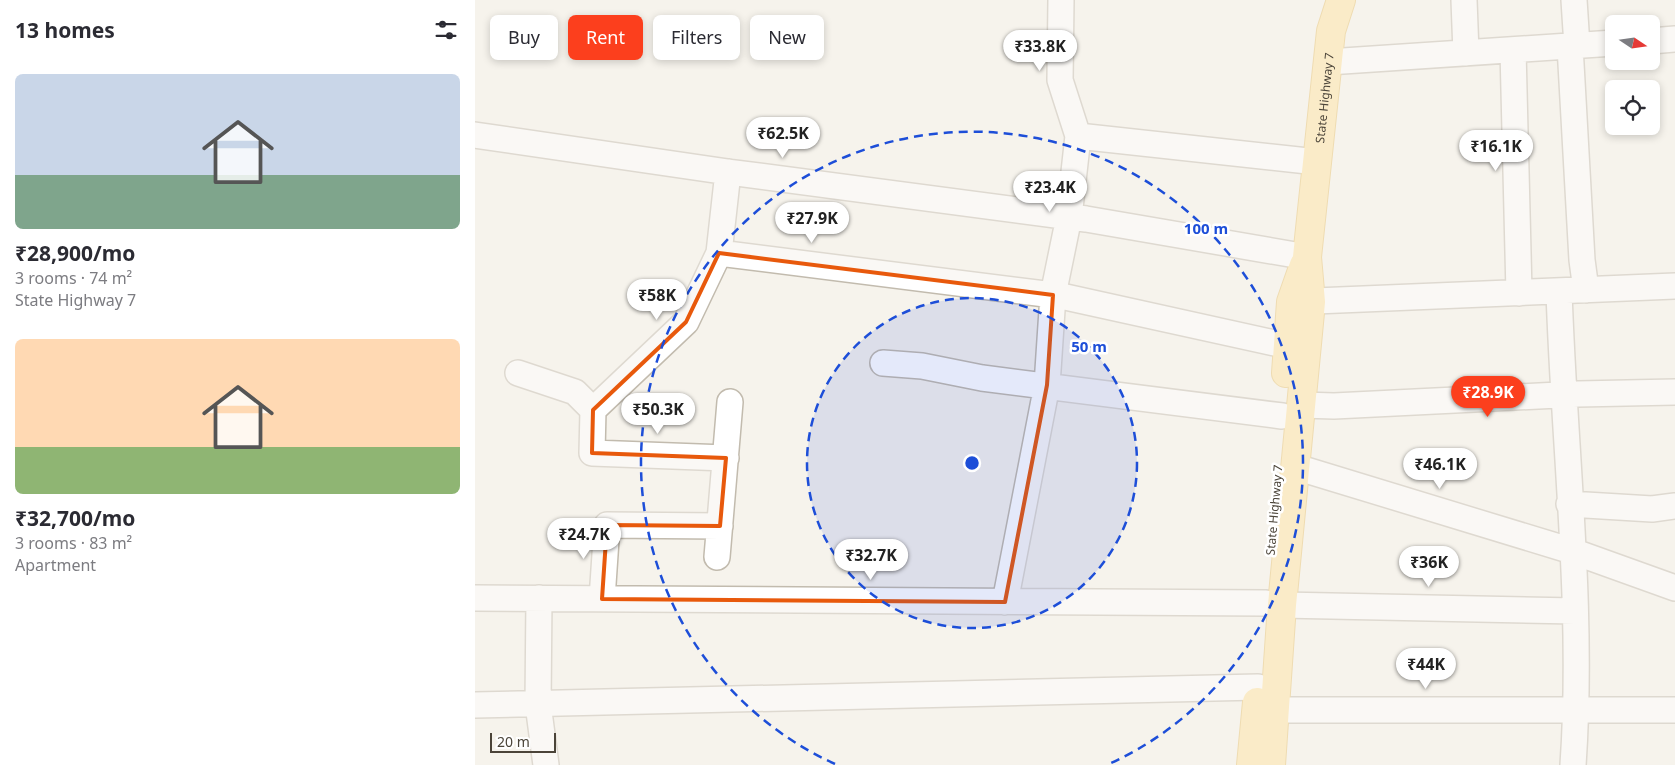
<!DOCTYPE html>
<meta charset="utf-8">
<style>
:root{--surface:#fff;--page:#f2f2f3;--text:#2b2b33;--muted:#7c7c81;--accent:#fc3f1d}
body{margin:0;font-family:"Noto Sans",sans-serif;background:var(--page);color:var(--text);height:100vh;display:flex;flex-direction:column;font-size:19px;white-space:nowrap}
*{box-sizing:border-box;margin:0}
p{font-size:16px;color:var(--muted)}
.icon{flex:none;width:28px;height:28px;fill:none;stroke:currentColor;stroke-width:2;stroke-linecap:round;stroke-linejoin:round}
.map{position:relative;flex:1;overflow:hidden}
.drawer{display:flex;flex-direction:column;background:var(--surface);width:475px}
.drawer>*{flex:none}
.top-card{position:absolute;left:15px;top:15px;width:475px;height:45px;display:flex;gap:10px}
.needle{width:32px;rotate:103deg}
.controls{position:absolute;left:1130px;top:15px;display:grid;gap:10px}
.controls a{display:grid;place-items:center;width:55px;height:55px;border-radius:8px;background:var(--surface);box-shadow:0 2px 8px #0003;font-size:25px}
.scale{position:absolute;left:15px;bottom:12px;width:66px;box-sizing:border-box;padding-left:5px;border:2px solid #4b4439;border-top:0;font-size:14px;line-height:18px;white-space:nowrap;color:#4b4439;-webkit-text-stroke:4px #fff;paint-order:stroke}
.price{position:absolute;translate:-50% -42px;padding:0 11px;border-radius:18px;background:#fff;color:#222;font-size:16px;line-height:32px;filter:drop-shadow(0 1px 2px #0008)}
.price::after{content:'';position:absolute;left:50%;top:30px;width:15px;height:11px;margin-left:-8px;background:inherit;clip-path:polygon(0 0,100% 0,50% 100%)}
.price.active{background:var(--accent);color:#fff}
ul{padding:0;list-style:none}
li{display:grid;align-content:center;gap:10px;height:265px;padding:0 15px}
li span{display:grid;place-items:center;height:155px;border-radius:8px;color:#555}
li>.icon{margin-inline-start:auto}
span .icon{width:90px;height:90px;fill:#fffc;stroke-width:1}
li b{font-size:21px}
h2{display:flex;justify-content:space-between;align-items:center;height:60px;padding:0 15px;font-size:21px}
.chip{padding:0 18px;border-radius:8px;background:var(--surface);box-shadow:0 2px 8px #0003;font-size:18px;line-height:45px}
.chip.active{background:var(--accent);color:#fff}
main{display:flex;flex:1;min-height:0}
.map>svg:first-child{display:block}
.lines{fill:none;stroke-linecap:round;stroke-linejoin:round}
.street-casing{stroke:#c2bbae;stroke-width:28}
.primary-casing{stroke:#e6c16a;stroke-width:30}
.street{stroke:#fff;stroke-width:25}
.primary{stroke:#ffe39c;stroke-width:28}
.marked{fill:none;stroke:#e8590c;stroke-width:4;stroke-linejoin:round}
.ring{fill:none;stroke:#1d4ed8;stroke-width:2.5;stroke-dasharray:9 6}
.labels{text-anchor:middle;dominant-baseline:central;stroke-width:5;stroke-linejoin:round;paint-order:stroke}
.street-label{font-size:12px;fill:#4b4439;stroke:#fff}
.centre{fill:#1d4ed8;stroke:#fff;stroke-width:2.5}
.ring-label{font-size:15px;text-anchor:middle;font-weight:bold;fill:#1d4ed8;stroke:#fff;stroke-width:5;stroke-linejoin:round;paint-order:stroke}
</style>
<main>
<section class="drawer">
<h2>13 homes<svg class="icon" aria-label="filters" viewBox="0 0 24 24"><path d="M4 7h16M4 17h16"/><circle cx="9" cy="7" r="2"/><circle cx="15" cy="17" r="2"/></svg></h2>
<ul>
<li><span style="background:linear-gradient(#c9d6e8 65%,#7fa58c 0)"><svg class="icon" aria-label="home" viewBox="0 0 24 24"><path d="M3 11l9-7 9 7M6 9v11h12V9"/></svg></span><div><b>₹28,900/mo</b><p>3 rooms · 74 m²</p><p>State Highway 7</p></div></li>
<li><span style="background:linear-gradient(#ffd9b3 70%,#8fb573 0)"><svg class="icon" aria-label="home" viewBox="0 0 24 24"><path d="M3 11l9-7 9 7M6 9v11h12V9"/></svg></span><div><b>₹32,700/mo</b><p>3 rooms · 83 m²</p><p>Apartment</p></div></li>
</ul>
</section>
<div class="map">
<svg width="1200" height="765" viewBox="0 0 1200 765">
<rect width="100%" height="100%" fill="#f6f3ec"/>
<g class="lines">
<g class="street-casing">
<path id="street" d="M989 0 991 53
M1099 0 1102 46
M1176 41 1200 39
M1095 46 1107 260 1111 290
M1038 50 1044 293
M853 62 1139 43
M0 135 253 172 611 219 832 257
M603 136 842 162
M244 253 586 296 813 346 832 347
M1084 291C1089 448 1109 608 1098 765
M816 302 1200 286
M408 363 447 366 507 378 807 416
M43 373 100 392 118 410 211 322 244 253 253 172
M827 405 859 406 1103 394 1200 392
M118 410 117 453 251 458
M821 467 1097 551 1200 588
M1094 504 1177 509 1200 506
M242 557 255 402
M0 598 791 603
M64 598 63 704 71 765
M127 599 132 525 245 526
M530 602 572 385 578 295 594 217 603 136 585 80 586 0
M807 605 1100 611
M0 705 783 687
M800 710H1200"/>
</g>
<g class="primary-casing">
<g id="primary">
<path d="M811 373 816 302 829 265"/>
<path d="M776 765 782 702"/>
<path id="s1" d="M796 765 807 605 836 302 832 257 856 31 866 0"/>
</g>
</g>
<use href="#street" class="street"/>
<use href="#primary" class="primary"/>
</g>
<path d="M0 0H1200V765H0ZM244 253 578 295 572 385 530 602 127 599 132 525 245 526 251 458 117 453 118 410 211 322Z" fill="#f6f3ec" fill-opacity=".55" fill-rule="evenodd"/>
<path class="marked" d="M244 253 578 295 572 385 530 602 127 599 132 525 245 526 251 458 117 453 118 410 211 322Z"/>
<circle cx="497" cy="463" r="165" fill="#1d4ed8" fill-opacity=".12"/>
<g class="ring">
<circle cx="497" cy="463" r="165"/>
<path d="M360 764A331 331 0 1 1 634 764"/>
</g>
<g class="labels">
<g class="street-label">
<text stroke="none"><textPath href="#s1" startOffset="670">State Highway 7</textPath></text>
<text transform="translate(799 510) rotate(-85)">State Highway 7</text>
</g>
</g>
<circle cx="497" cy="463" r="8" class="centre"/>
<g class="ring-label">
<text x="731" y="234">100 m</text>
<text x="614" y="352">50 m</text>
</g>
</svg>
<div class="controls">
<a><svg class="needle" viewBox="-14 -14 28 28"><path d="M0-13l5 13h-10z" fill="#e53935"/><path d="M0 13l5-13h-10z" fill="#7c7c81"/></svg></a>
<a><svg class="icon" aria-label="locate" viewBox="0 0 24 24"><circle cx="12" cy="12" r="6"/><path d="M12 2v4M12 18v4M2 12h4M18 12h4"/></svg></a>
</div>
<div class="scale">20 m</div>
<b class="price" style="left:565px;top:72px">₹33.8K</b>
<b class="price" style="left:308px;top:159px">₹62.5K</b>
<b class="price" style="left:1021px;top:172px">₹16.1K</b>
<b class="price" style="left:575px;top:213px">₹23.4K</b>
<b class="price" style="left:337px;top:244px">₹27.9K</b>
<b class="price" style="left:182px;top:321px">₹58K</b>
<b class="price active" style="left:1013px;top:418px">₹28.9K</b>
<b class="price" style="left:183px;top:435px">₹50.3K</b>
<b class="price" style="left:965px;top:490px">₹46.1K</b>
<b class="price" style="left:109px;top:560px">₹24.7K</b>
<b class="price" style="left:396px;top:581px">₹32.7K</b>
<b class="price" style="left:954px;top:588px">₹36K</b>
<b class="price" style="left:951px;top:690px">₹44K</b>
<div class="top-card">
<a class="chip">Buy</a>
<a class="chip active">Rent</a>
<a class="chip">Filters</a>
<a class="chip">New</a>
</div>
</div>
</main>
